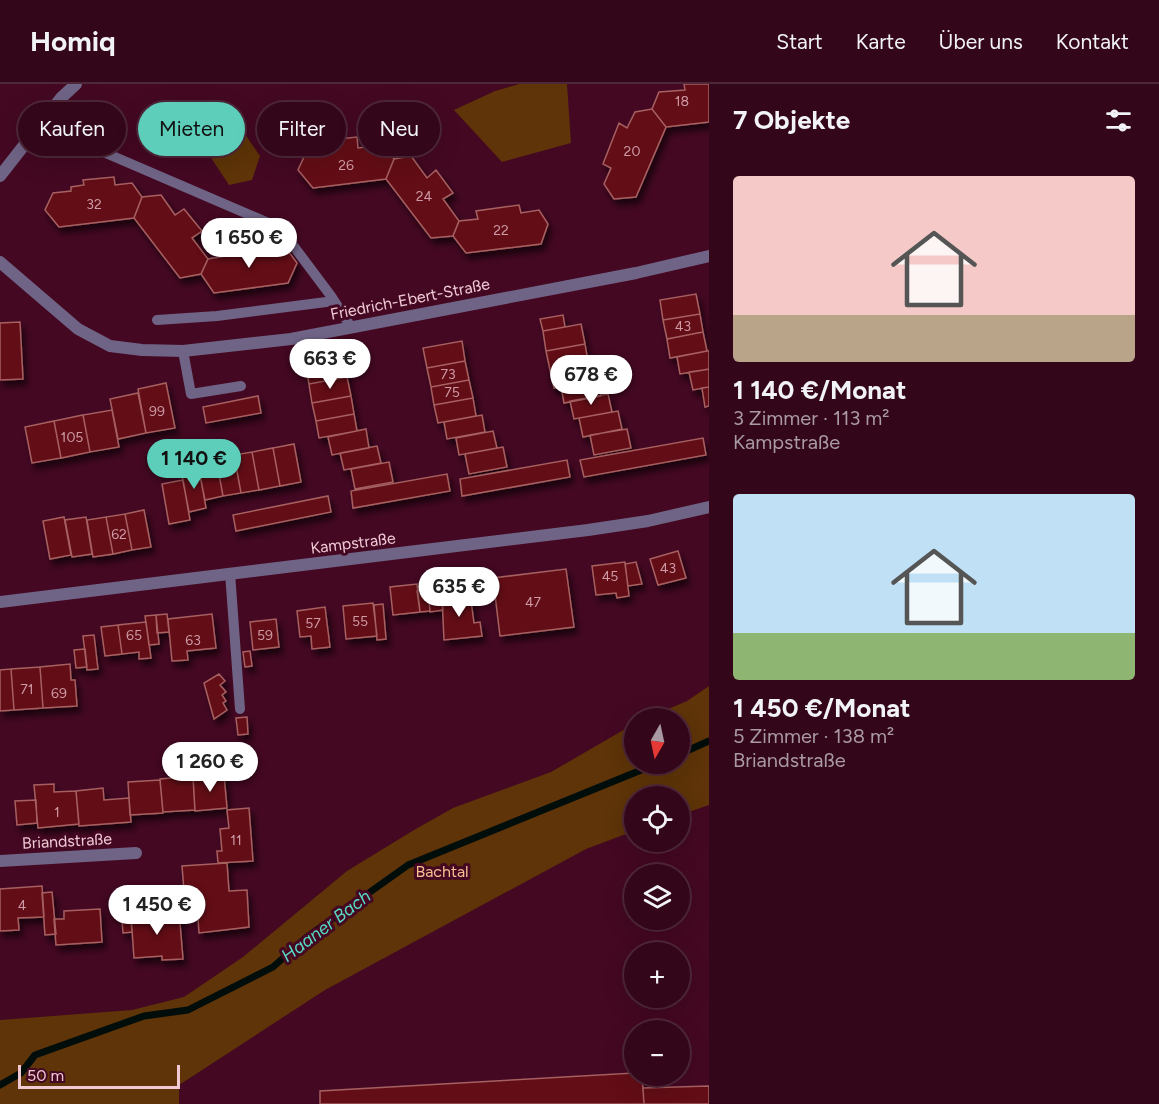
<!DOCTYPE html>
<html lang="de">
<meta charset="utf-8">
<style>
:root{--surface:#33061a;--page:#3e1427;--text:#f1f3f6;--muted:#a999a2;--line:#4e2739;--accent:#5cceba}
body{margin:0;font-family:Figtree,sans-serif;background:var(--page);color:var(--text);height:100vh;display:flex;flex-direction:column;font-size:22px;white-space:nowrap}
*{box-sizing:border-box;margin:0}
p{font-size:20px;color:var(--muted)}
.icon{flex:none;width:33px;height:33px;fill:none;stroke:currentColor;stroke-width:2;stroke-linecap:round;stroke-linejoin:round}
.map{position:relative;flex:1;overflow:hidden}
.details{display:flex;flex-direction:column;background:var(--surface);width:450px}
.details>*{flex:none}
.top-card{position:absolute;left:18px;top:18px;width:570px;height:54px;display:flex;gap:12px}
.needle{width:39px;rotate:189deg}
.tools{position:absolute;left:624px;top:624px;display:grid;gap:12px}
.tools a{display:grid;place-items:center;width:66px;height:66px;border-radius:50%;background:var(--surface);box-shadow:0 6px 24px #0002,0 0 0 2px var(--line);font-size:30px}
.scale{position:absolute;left:18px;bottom:15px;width:162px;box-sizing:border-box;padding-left:6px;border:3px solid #f0c9d4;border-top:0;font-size:16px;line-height:21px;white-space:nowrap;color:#f0c9d4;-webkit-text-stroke:4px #440822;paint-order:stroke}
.price{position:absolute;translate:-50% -51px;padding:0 14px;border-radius:21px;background:#fff;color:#222;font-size:20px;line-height:39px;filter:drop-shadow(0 2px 3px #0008)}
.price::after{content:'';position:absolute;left:50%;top:36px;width:18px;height:14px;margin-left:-9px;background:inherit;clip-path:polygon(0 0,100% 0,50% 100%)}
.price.current{background:var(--accent);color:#111}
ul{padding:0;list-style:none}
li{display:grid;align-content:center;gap:12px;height:318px;padding:0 24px}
li span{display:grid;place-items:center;height:186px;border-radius:6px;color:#555}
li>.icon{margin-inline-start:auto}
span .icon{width:108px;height:108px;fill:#fffc;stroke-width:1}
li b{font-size:26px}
h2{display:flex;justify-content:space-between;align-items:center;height:72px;padding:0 24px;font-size:26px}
.pill{padding:0 21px;border-radius:27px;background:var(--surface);box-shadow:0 6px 24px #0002,0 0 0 2px var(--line);font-size:21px;line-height:54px}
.pill.current{background:var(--accent);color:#111}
header{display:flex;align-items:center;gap:36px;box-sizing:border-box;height:84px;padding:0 30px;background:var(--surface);border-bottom:2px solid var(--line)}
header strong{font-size:28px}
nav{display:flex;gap:33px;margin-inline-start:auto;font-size:21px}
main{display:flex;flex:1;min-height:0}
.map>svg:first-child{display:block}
.green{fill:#5e3408}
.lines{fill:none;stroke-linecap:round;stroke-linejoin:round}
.stream{stroke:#010d0b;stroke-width:7}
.building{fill:#630c18;stroke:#a66060;stroke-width:1.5;filter:url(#shadow)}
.lane{stroke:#706486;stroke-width:10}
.street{stroke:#706486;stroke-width:12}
.labels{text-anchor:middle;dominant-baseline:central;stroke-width:6;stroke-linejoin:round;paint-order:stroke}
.number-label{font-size:14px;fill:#cd9aa5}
.street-label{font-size:16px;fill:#f0c9d4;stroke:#440822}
.park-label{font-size:16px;fill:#f8bf91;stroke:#440822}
.water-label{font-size:18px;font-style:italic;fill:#58dac5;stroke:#440822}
</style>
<header>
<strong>Homiq</strong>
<nav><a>Start</a><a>Karte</a><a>Über uns</a><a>Kontakt</a></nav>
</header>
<main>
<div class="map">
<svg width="709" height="1020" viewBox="0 0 709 1020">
<defs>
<filter id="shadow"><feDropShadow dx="3.5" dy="6" stdDeviation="3" flood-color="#0009"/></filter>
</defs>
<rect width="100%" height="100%" fill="#440822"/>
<path class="green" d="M519 0H567L571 59 502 78 454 26 495 7Z
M229 27 260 72 252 96 229 101 194 48Z
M709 602V721L680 731V712H634V747L586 765 325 906 179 1001V1020H0V936L132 926 184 913 243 873 347 787 414 746 453 724 551 688 634 640V680H680V634H647L687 617Z"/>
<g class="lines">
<path class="stream" d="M680 670 709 657
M0 1001 21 989 35 971 144 932 188 926 273 883 307 853 408 781 656 680"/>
</g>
<path class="building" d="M684 0H709V38L666 43 652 25 659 8 685 6Z
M652 25 666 43 636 113 614 115 604 100 611 84 603 80 619 39 627 44 635 28Z
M357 53 358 64 384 61 394 75 386 95 313 104 298 86 305 71 331 68 330 56Z
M411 72 427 94 436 86 453 109 443 115 459 137 453 152 431 154 386 95 394 75Z
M114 93 115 101 132 99 142 113 134 134 59 143 45 126 53 109 71 107V103L84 101 83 96Z
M161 111 175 131 184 125 202 147 192 154 208 175 201 190 180 194 134 134 142 113Z
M519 121 521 129 539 126 548 140 541 160 466 169 453 152 459 137 478 135 476 127Z
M268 159 269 167 286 164 297 179 288 199 214 209 201 190 208 175 225 172V169L239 167 238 163Z
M696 210 700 230 663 236 660 216Z
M700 230 703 248 667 255 663 236Z
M563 231 565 243 543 247 540 235Z
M20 238 23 295 0 296V239Z
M581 240 585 260 546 267 543 247Z
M703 248 707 267 670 274 667 255Z
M462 257 465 277 427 284 423 264Z
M585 260 588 278 550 286 546 267Z
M707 267H709V285L680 290 677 273Z
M343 272 347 293 309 300 305 279Z
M465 277 469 296 431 303 427 284Z
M588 278 592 296 554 304 550 286Z
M709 285V303L693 306 689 288Z
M347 293 351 312 312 319 309 300Z
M598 295 601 312 564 319 561 302Z
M469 296 473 314 434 321 431 303Z
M166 299 175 344 146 349 138 305Z
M709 303V322L705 323 702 304Z
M138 309 146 349 118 355 110 315Z
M608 310 612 328 574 335 570 317Z
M258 312 261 329 206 339 203 323Z
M351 312 354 330 316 337 312 319Z
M473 314 476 332 438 339 434 321Z
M112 326 119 363 90 368 83 331Z
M618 327 622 345 583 353 579 334Z
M354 330 357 347 319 354 316 337Z
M83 331 90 368 61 374 54 337Z
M482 331 485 348 447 355 444 338Z
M54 337 61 374 32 379 25 343Z
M366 345 369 364 332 371 328 353Z
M627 345 631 364 594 371 590 351Z
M493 347 497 364 459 371 456 354Z
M703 354 706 371 584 393 580 376Z
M294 360 301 398 280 402 273 364Z
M377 362 381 379 344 386 340 369Z
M503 363 507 383 469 390 465 370Z
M273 364 280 402 259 406 252 368Z
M252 368 259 406 241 409 234 371Z
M234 371 241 409 223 412 216 374Z
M216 374 223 412 205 416 197 378Z
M567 376 570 393 462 412 460 395Z
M389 378 393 398 355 405 351 385Z
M199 384 206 424 189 428 181 387Z
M447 390 450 407 353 424 351 407Z
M183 396 190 436 169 440 162 400Z
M328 412 331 428 236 447 233 431Z
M144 426 151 463 132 466 125 430Z
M125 430 132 466 113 470 106 433Z
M64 433 71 471 50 475 43 437Z
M86 433 92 470 72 473 65 436Z
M106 433 113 470 93 473 87 436Z
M678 467 686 494 658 501 650 475Z
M625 478 629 512 617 514 616 509 596 511 592 482Z
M636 478 642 500 628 502 625 480Z
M566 485 574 543 500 552 493 494Z
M417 500 420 528 393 531 390 503Z
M441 504 443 526 430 528 428 505Z
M428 505 430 527 420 528 417 507Z
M470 509 474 539 480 538 482 552 444 556 442 512Z
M373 519 377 552 346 555 343 522Z
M383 520 386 555 377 556 374 521Z
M325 523 330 563 312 565 311 552 300 553 297 527Z
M167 530 169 548 157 549 156 531Z
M212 530 216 564 187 567 188 576 172 577 168 535Z
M156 531 159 560 149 561 145 532Z
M276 535 279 563 253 566 250 538Z
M146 538 151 574 139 575V568L122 570 118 541Z
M118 541 122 570 105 572 101 543Z
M94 551 98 585 87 586 83 552Z
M85 565 87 583 76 584 74 566Z
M250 567 252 582 245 583 243 568Z
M70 580 71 596H75L77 622 43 624 40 583Z
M40 583 43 624 14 626 11 585Z
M11 585 14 626 0 627V586Z
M219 590 225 597 220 601 226 608 222 611 226 617 223 619 227 626 214 635 204 599Z
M247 633 248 650 238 651 236 634Z
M224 691 227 724 195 727 193 694Z
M193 692 195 726 163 728 160 695Z
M160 696 163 729 130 731 128 698Z
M54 700V708L76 707 79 740 38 744 34 701Z
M103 704 104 716 129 714 131 738 79 742 76 707Z
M36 716 37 739 17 741 15 717Z
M249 724 253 777 218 779 217 767H222L220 745 229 744 227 726Z
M227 779 229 807 247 806 249 843 199 849 196 805 184 806 182 782Z
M42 802 44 833 18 834 19 846 0 847V805Z
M52 808 56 850 45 851 42 809Z
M130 822 132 848 123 849 121 823Z
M100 825 102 858 56 861 54 835H64V827Z
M179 827 183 875 162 876V872L134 874 131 831Z
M634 989V992H642L644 1020H320V1007Z
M709 1002V1020H644L643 1004Z"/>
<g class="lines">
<path class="lane" d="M94 64 280 144 331 212 351 243
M157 236 217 232 334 217
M183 267 191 310 241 302
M230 489 240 625"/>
<path class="street" d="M0 92 61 14 76 0
M0 178 78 245 110 262 142 266 183 267 291 255 636 189 709 172
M0 518 588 446 648 437 709 423
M0 777 136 769"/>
</g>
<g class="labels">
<g class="number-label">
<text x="682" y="17">18</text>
<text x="632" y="67">20</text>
<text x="346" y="81">26</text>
<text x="424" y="112">24</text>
<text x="94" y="120">32</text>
<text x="501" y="146">22</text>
<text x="683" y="242">43</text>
<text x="448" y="290">73</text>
<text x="452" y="308">75</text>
<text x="157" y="327">99</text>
<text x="72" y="353">105</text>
<text x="119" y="450">62</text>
<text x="668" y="484">43</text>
<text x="610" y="492">45</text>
<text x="533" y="518">47</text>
<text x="360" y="537">55</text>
<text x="313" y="539">57</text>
<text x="134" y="551">65</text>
<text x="265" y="551">59</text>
<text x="193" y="556">63</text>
<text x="27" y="605">71</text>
<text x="59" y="609">69</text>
<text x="57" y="728">1</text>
<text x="236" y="756">11</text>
<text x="22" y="821">4</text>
</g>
<g class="street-label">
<text transform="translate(410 215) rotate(-11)">Friedrich-Ebert-Straße</text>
<text transform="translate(353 459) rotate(-7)">Kampstraße</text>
<text transform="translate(67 757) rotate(-3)">Briandstraße</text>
</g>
<g class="park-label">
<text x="442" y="787">Bachtal</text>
</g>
<g class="water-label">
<text transform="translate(326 842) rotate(-37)">Haaner Bach</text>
</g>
</g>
</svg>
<div class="tools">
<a><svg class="needle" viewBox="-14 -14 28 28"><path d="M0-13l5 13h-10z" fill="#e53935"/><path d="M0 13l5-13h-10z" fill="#a999a2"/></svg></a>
<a><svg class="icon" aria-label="locate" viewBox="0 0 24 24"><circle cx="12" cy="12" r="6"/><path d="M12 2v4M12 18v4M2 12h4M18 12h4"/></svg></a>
<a><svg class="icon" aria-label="layers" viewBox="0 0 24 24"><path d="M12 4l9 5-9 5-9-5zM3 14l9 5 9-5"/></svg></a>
<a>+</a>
<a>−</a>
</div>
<div class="scale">50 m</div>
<b class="price" style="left:249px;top:185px">1 650 €</b>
<b class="price" style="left:330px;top:306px">663 €</b>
<b class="price" style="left:591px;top:322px">678 €</b>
<b class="price current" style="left:194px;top:406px">1 140 €</b>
<b class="price" style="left:459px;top:534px">635 €</b>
<b class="price" style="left:210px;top:709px">1 260 €</b>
<b class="price" style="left:157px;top:852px">1 450 €</b>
<div class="top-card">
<a class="pill">Kaufen</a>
<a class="pill current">Mieten</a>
<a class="pill">Filter</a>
<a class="pill">Neu</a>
</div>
</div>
<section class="details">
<h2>7 Objekte<svg class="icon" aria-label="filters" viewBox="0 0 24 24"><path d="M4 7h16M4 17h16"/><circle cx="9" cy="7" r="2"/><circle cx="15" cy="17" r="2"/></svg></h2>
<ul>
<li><span style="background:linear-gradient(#f6c9c9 75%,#b9a48a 0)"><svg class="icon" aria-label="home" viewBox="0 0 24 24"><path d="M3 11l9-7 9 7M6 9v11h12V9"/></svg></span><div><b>1 140 €/Monat</b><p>3 Zimmer · 113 m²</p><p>Kampstraße</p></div></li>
<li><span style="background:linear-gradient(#bfe0f5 75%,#8fb573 0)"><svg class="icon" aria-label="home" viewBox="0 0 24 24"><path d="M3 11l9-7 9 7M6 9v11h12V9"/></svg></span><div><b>1 450 €/Monat</b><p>5 Zimmer · 138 m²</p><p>Briandstraße</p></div></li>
</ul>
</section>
</main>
